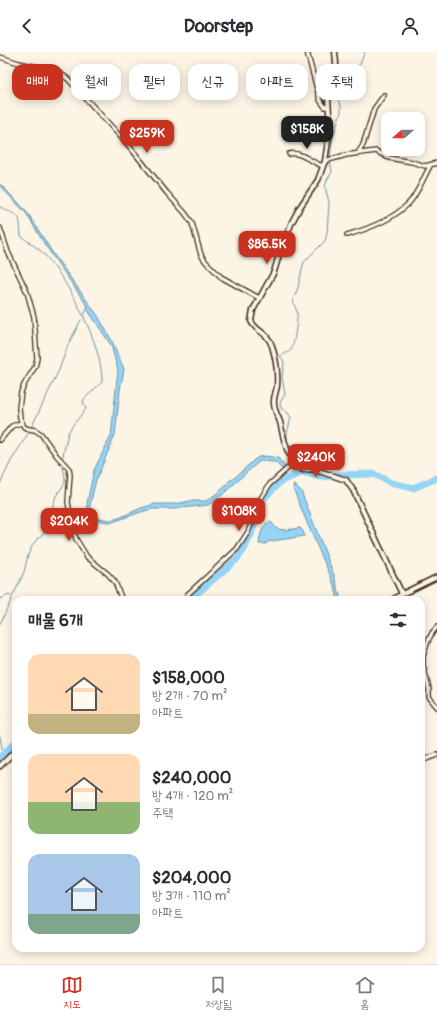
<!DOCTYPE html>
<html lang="ko">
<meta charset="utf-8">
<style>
:root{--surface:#fff;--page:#f2f2f3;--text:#2b2b33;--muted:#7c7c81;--line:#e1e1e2;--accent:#c8321e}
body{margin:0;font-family:Pangolin,"Poor Story",sans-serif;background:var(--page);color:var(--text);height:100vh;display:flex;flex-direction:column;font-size:15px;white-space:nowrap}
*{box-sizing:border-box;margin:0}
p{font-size:13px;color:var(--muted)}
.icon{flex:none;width:22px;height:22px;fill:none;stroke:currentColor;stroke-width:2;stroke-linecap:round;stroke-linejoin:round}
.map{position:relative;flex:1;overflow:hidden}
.details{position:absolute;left:12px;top:544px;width:413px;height:356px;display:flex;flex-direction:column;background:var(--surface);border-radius:12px;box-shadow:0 2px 10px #0003}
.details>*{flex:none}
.guide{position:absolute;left:12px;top:12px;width:413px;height:36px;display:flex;gap:8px}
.needle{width:26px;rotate:249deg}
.fabs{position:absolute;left:381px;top:60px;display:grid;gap:8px}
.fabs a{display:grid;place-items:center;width:44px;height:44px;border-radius:8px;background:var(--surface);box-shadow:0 2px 10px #0003;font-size:20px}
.price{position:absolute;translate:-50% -34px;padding:0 9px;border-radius:8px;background:var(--accent);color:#fff;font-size:13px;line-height:26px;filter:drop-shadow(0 1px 2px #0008)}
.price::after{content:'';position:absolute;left:50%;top:24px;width:12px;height:9px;margin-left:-6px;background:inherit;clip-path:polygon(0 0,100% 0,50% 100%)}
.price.active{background:#222;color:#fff}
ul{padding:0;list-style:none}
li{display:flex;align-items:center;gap:12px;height:100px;padding:0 16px}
li span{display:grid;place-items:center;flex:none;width:112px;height:80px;border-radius:12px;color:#555}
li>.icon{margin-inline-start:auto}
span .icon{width:48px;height:48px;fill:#fffc;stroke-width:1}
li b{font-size:17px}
h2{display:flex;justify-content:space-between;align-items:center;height:48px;padding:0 16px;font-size:17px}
.tag{padding:0 14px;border-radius:12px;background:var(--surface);box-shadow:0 2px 10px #0003;font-size:14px;line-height:36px}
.tag.active{background:var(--accent);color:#fff}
header{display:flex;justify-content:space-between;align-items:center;height:52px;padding:0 16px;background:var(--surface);font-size:18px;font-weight:800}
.menu{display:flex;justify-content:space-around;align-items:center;height:56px;border-top:1px solid var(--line);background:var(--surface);font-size:11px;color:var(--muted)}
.menu a{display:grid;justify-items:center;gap:2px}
.menu .active{color:var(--accent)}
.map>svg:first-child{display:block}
.water{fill:#94d4f6;stroke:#7090a0}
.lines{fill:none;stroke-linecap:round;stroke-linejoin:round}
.stream{stroke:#7090a0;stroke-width:1}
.river{stroke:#94d4f6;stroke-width:7}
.minor-casing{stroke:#3b2a1e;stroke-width:6}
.tertiary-casing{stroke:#3b2a1e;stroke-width:7}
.minor{stroke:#fcf5e5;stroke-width:3.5}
.tertiary{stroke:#fcf5e5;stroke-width:4}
</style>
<header><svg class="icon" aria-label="back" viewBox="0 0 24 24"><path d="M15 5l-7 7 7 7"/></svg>Doorstep<svg class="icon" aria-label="person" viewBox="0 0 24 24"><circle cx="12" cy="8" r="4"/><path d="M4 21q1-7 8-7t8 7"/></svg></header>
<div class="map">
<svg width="437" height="912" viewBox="0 0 437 912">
<rect width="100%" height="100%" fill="#fcf5e5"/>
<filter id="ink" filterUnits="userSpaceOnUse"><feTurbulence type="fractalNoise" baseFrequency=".025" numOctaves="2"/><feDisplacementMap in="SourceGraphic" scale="8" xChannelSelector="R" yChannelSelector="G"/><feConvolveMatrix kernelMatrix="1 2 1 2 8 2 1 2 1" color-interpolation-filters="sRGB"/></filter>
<g filter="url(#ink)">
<path class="water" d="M0 132 18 150 29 163 54 203 98 264 111 287 124 317 120 338 115 383 96 428 90 453 91 461 99 466 110 468 119 466 141 456 155 452H175L191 449H206L216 442 227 433 230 428H232L254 408 259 405 265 404 278 406 285 415V417H282L275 410 260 409 247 420 222 443 208 453 173 457H152L141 460 110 471 91 466 88 462 87 451 94 418 111 384 118 318 111 293 87 257 88 255 45 193 26 161 0 134Z
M294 432 301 439 334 523 341 548H338C335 530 325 513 318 496 309 476 301 456 293 436Z
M271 470 277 477 286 478 300 476 303 479 304 484 267 490 266 492H259C260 484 261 477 267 471Z"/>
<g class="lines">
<path class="stream" d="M330 106 333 84 341 60V53L335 43 336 38 344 22 355 17 360 12 365 0
M0 155C21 166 19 159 21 184 28 190 37 195 43 201 68 228 103 293 102 330L84 347 83 350 86 357 72 374 68 381 62 408
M84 263 87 257
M31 376 59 318 68 293 81 268
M299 411 294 399 287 389V381L291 366 288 361 281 356 280 351 285 342 282 325 284 312 283 308 280 304C283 302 288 301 291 298 294 294 298 266 297 261 296 256 294 253 293 248L298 236 302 217 304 210 325 189 327 181 329 150 325 135 327 128 332 120 330 109
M296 424 300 418
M0 432 11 409 29 380
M0 547 9 543 11 544
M0 572 24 520 28 503 33 492 47 477 49 472V465L56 444 65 431V425L62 411
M0 664V665
M0 684 3 702"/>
<path class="river" d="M189 548 237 507 243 499 251 483 258 459 264 446 280 430 286 427 301 421H307L322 425 340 423 374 422 391 431 413 436 437 426
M0 705 16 690"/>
<g class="minor-casing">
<path id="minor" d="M307 0 320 48 325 55H328
M0 5 19 11 57 19 68 27 129 94 167 141 185 161 192 171 201 203 206 210 221 225 259 246
M358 101 363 93 374 57 384 43
M289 102C301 99 312 111 323 114
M325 109 346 103 376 99 389 106 412 110 425 114 437 111
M0 176 8 200 27 240 34 265 37 306 35 315 25 331 21 340 19 356 20 366 24 375 29 377 35 378 41 382 57 404 69 417 70 423 68 450 72 473 76 487 87 505 108 522 115 530 122 548
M347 183C368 177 392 168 408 152 416 145 425 123 430 114
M0 388 12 374 21 371
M184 548 188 542 237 497 248 480 261 446 270 432 288 416 292 412 293 409
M391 548 402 542
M437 575 432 581 428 589 423 604V613L429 637V645L437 655
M421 709 437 703"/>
</g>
<g class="tertiary-casing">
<path id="tertiary" d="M335 0 336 11 335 26 328 46 330 76 325 109 318 128 300 155 292 170 281 196 274 220 253 258 251 269C256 280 267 279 272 294 276 307 278 321 277 334 276 340 273 346 274 352 274 358 278 364 280 370 285 390 285 404 303 418L313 417 346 428 353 438 402 542 437 525
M0 714 16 698"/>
</g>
<use href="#minor" class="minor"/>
<use href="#tertiary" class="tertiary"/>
</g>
</g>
</svg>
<div class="fabs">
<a><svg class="needle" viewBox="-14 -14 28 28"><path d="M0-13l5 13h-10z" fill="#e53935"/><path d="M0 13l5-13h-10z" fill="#7c7c81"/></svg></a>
</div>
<b class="price active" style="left:307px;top:98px">$158K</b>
<b class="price" style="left:147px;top:102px">$259K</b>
<b class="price" style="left:267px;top:213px">$86.5K</b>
<b class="price" style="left:316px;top:426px">$240K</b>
<b class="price" style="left:239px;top:480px">$108K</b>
<b class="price" style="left:69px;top:490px">$204K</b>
<div class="guide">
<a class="tag active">매매</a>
<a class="tag">월세</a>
<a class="tag">필터</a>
<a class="tag">신규</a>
<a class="tag">아파트</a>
<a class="tag">주택</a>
</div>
<section class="details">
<h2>매물 6개<svg class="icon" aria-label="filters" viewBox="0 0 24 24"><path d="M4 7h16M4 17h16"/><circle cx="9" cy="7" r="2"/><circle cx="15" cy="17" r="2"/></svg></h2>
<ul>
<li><span style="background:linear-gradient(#ffd9b3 75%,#c2b280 0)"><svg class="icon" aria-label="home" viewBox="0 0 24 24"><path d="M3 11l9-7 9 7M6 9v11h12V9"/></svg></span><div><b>$158,000</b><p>방 2개 · 70 m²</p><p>아파트</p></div></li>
<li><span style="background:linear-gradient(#ffd9b3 60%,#8fb573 0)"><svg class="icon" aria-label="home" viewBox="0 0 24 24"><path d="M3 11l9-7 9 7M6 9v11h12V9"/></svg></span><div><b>$240,000</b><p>방 4개 · 120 m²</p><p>주택</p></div></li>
<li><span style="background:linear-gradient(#a9c7e8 75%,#7fa58c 0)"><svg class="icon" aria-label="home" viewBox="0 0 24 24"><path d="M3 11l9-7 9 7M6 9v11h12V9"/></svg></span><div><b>$204,000</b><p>방 3개 · 110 m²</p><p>아파트</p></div></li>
</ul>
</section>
</div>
<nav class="menu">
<a class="active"><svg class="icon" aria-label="map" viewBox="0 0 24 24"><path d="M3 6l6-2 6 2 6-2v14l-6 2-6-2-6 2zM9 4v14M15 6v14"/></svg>지도</a>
<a><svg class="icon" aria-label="saved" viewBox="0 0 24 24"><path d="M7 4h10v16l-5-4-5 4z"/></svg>저장됨</a>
<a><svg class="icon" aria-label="home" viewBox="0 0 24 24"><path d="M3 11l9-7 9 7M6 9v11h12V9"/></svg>홈</a>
</nav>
